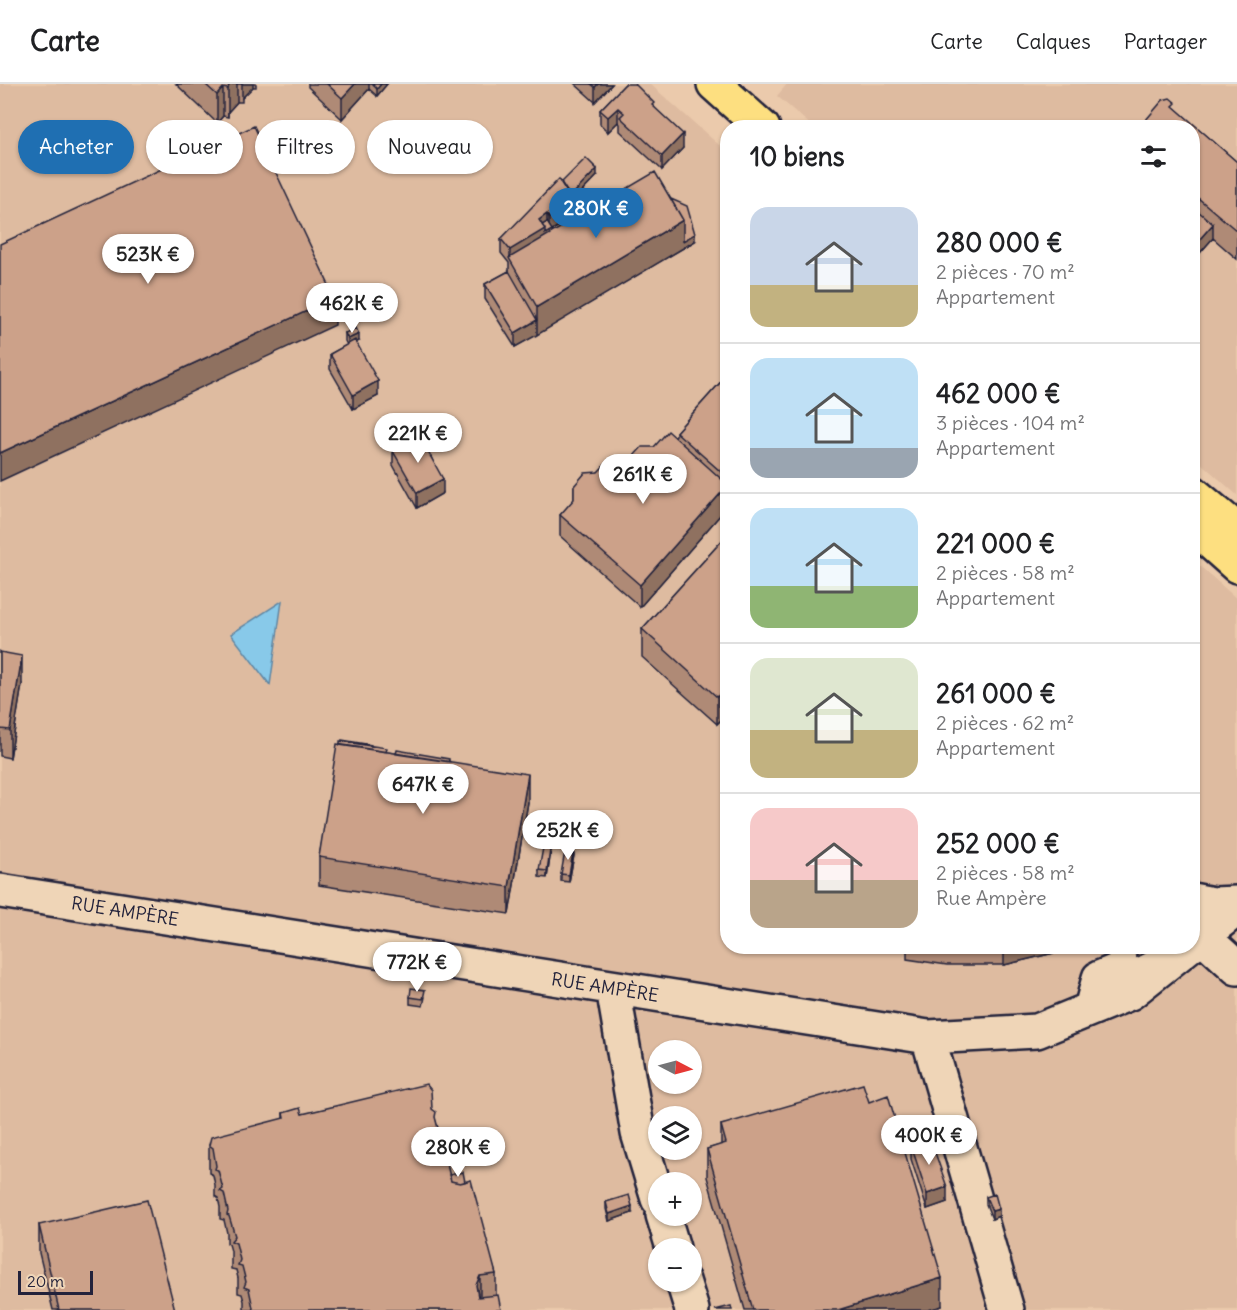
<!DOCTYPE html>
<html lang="fr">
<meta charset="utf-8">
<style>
:root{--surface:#fff;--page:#f6f6f6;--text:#202124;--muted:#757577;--line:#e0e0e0;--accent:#1f6fb2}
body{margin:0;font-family:Delius,sans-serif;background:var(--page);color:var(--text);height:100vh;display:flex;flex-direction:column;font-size:22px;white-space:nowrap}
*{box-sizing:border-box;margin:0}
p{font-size:20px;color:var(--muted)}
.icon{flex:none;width:33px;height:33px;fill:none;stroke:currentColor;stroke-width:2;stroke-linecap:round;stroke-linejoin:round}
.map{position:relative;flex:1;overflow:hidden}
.drawer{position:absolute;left:720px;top:36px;width:480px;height:834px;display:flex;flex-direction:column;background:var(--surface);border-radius:24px;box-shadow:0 2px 4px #0004}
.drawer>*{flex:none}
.hud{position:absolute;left:18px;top:36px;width:570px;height:54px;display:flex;gap:12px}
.needle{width:39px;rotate:96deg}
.controls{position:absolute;left:648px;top:956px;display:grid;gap:12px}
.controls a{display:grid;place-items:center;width:54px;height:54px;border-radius:50%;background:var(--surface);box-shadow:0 2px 4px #0004;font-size:30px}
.scale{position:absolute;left:18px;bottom:15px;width:75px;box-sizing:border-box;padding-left:6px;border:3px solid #22223b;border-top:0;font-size:16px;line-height:21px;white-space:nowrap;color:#22223b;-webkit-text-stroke:4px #efd5b7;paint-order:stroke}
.price{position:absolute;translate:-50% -51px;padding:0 14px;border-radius:21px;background:#fff;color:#222;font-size:20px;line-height:39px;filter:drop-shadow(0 2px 3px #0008)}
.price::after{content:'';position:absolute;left:50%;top:36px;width:18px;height:14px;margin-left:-9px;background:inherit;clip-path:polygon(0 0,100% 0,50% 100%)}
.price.selected{background:var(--accent);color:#fff}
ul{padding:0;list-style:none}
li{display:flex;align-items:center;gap:18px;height:150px;padding:0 30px}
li+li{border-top:2px solid var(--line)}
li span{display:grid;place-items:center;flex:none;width:168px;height:120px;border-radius:18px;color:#555}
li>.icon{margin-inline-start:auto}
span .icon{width:72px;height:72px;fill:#fffc;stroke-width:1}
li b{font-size:26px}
h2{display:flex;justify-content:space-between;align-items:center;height:72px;padding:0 30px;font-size:26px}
.pill{padding:0 21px;border-radius:27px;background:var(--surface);box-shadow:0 2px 4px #0004;font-size:21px;line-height:54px}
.pill.selected{background:var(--accent);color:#fff}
header{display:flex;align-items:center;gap:36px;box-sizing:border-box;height:84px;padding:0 30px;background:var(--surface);border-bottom:2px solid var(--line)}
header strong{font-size:28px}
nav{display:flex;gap:33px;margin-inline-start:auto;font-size:21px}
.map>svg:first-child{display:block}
.built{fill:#debba0;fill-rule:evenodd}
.water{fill:#88c9e9;stroke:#5f86a3;stroke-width:1.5}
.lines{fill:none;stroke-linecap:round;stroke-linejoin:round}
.minor-casing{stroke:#22223b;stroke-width:38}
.major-casing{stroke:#22223b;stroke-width:38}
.minor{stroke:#efd5b7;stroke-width:33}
.major{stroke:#fddf80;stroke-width:33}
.wall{fill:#af8a76;stroke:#22223b;stroke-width:1.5}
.shaded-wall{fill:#8f7160;stroke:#22223b;stroke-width:1.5}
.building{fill:#cca189;stroke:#22223b;stroke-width:1.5}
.labels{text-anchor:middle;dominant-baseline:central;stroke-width:6;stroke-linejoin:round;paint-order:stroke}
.street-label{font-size:18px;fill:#22223b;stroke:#efd5b7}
</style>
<header>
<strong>Carte</strong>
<nav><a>Carte</a><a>Calques</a><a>Partager</a></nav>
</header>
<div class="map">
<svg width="1237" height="1226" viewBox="0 0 1237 1226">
<rect width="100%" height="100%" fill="#ebcaac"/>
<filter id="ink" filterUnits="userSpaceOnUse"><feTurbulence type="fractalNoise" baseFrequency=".0167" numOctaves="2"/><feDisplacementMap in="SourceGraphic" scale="12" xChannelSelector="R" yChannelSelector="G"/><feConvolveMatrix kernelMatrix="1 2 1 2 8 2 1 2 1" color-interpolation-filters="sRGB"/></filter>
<g filter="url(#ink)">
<path class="built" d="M0 0H650L727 68 728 862H1192L1193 476 1237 515V1226H0ZM658 966H692V999H658ZM658 1032H692V1065H658ZM658 1098H692V1131H658ZM658 1164H692V1197H658Z
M787 0H1237V411L1193 372 1192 44 813 43 777 12Z"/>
<path class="water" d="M282 517 270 601 231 550Z"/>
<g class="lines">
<g class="minor-casing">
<path id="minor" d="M0 807 928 953 1037 947 1130 909 1189 862
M1192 816 1213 820 1237 819
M1202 852 1237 884
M1192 860 1229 831 1237 822
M613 904 638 1049 658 1115
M1091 925 1099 894 1140 877 1160 862
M928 953 1007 1226
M663 1131 673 1164
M683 1197 692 1226"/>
</g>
<g class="major-casing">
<path id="major" d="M714 0 763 44
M1192 408 1237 446
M1192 442 1237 482"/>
</g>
<use href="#minor" class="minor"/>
<use href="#major" class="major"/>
</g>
<path class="wall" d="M176 0H256V3H253L242 14V18H237L228 28V33L223 32 217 39Z
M308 0H387L377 12 369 5 342 35 308 3Z
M575 0H612L595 18Z
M625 0 654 23 683 64 662 86 620 47V40L618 38 608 48 600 40V26Z
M1176 25 1237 78V175L1213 154 1192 178Z
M597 92 573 117 574 133 552 146V148L695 157 515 263 485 215V200L509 187V179L501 169V155L561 99Z
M345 249 359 257 356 258 378 312 353 325 330 285V270L347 261 345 257Z
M728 290V422L640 523 560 452V431L574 416V402L598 388 623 384 654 363 675 353 676 351V348Z
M393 367 431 373 435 382 443 409 417 424 393 381Z
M728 450V629L717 640 642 573V545Z
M0 568 22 600 10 674 0 672Z
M340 661 371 662 387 668 449 678 528 718 509 830 319 801V773Z
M551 766 547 794 539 793V786Z
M574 771 569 798 561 797V790Z
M907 862H1072L1062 867 1004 881H947L907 875Z
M1133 862H1145V869L1137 873 1133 866Z
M410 913H425L423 922 410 920Z
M869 1018 942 1222 928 1226H745L707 1093V1065L721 1061V1041Z
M432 1025 436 1038 449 1091 465 1098 496 1190V1211L501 1226H244V1217L242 1210 238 1209V1194L236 1186 231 1185V1167L229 1160 227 1159V1149L224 1136 220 1135V1123L218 1114 215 1112V1101L213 1091 209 1089V1061L283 1035V1029L302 1030Z
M911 1061 947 1118 927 1125 911 1075Z
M986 1113 999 1132 992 1135 986 1120Z
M606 1118 632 1129 609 1137 606 1125Z
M39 1141 175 1226H53L39 1169Z"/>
<path class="shaded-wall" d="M229 0H237V18L228 28V33V5Z
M242 0H253V3L242 14Z
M355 0H369V5L342 35V14Z
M381 0H387L377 12V5Z
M598 0H612L595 18V3Z
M223 4V32L217 39V11Z
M618 24V38L608 48V33Z
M683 50V64L662 86V72Z
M597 85V92L569 121 574 118V133L552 146V153L510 175V166L539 136 547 130V145L549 148V134Z
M1198 114V141L1192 148V120Z
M683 136 695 150V157L537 251V223Z
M1213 140V154L1192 178V164Z
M335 214V241L0 397V369Z
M537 236V251L515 263V249Z
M359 250V257L348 263V255Z
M378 297V312L353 325V311Z
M443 395V409L417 424V409Z
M728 401V422L640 523V501Z
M22 572V600L10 674V646Z
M728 601V629L717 640V613Z
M528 690V718L509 830V803Z
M551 759V766L547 794V787Z
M574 763V771L569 798V791Z
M1004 862H1072L1062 867 1004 881Z
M1143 862H1145V869L1137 873V866Z
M947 1103V1118L927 1125V1110Z
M632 1122V1129L609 1137V1130Z
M999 1125V1132L992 1135V1127Z
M480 1192V1220L476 1201Z
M942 1194V1222L928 1226H838Z"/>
<path class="building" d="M205 0H229L228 5 223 4 217 11Z
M327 0H355L342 14Z
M372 0H381L377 5Z
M591 0H598L595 3Z
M625 0H635L654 19 652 21 683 50 662 72 620 33 624 29 618 24 608 33 600 26Z
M1170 14 1176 19 1173 22 1237 78V147L1198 114 1192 120V44H1139L1163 16Z
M254 42 335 214 0 369V160Z
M586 74 597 85 570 113 561 99Z
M655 88 683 136 537 223 509 174Z
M559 95 574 118 549 134 547 130 539 136 545 145 510 166 501 155Z
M671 115 687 122 695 150 683 157V136Z
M1198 127 1213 140 1192 164V133Z
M547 138 552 146 545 150V145L542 141Z
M509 187 537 236 515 249 485 200Z
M356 244 359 250 348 255 345 249Z
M355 256 378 297 353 311 330 270Z
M728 290V394L676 348Z
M668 347 728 401 640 501 560 431 574 415V402L585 389 598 388 612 373 623 384 642 363H654Z
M422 350 431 365 428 368 443 395 417 409 393 367Z
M728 450V601L717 613 642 545Z
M0 568 22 572 10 646 0 645Z
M342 656 371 661V662L342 657Z
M340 657 387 664 386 668 340 661Z
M337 660 528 690 509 803 319 773Z
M397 666 449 675V678L396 670Z
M544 758 551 759 547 787 539 786Z
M566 762 574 763 569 791 561 790Z
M1135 862H1143L1137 866Z
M411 904 425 906 423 915 410 913Z
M426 1000 431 1006 432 1025 436 1028 435 1033 439 1048 443 1052 441 1055 451 1097 460 1099 471 1096 496 1190 480 1192 476 1201 478 1213 498 1211 501 1226H252L253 1224 249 1205 244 1203 246 1198 242 1182 238 1181 240 1176 236 1159 231 1157 235 1152 229 1132 227 1131 228 1127 224 1109 220 1107 223 1105 218 1086 215 1085 216 1082 213 1064 209 1061 211 1053 284 1034 283 1029 300 1024 302 1030Z
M863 1000 869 1018 888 1011 942 1194 838 1226H753L707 1065 726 1059 721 1041Z
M930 1054 947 1103 927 1110 911 1061Z
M463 1088 465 1098 460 1099 451 1097 449 1091Z
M995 1110 999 1125 992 1127 986 1113Z
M629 1111 632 1122 609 1130 606 1118Z
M147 1116 175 1226H59L39 1141Z
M731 1222 732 1226H715Z"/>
</g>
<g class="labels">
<g class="street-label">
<text transform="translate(125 827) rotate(9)">RUE AMPÈRE</text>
<text transform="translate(605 903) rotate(9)">RUE AMPÈRE</text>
</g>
</g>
</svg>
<div class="controls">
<a><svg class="needle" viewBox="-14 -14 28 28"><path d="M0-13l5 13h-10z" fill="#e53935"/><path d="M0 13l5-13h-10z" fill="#757577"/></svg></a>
<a><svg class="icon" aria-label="layers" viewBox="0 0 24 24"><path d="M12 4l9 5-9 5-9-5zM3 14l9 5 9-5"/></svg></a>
<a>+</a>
<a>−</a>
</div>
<div class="scale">20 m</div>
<b class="price selected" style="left:596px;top:155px">280K €</b>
<b class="price" style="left:148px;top:201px">523K €</b>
<b class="price" style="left:352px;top:250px">462K €</b>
<b class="price" style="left:418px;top:380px">221K €</b>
<b class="price" style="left:643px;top:421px">261K €</b>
<b class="price" style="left:423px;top:731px">647K €</b>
<b class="price" style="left:568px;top:777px">252K €</b>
<b class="price" style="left:417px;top:909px">772K €</b>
<b class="price" style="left:929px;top:1082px">400K €</b>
<b class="price" style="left:458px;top:1094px">280K €</b>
<div class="hud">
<a class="pill selected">Acheter</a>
<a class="pill">Louer</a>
<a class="pill">Filtres</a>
<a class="pill">Nouveau</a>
</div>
<section class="drawer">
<h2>10 biens<svg class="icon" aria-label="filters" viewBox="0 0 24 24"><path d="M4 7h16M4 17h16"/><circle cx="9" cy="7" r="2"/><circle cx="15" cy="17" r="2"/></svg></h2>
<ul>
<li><span style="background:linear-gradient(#c9d6e8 65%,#c2b280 0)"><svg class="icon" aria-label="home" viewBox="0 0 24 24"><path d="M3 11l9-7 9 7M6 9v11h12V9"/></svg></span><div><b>280 000 €</b><p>2 pièces · 70 m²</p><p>Appartement</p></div></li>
<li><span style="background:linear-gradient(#bfe0f5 75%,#9aa5b1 0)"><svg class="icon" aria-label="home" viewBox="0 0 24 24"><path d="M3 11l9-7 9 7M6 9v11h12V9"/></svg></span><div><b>462 000 €</b><p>3 pièces · 104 m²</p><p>Appartement</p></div></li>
<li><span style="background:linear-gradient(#bfe0f5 65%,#8fb573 0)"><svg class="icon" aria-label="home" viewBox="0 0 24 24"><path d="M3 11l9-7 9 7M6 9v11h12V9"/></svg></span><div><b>221 000 €</b><p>2 pièces · 58 m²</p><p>Appartement</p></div></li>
<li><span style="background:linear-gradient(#dfe7d0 60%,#c2b280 0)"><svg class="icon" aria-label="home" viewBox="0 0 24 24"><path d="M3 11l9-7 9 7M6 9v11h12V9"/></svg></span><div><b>261 000 €</b><p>2 pièces · 62 m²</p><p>Appartement</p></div></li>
<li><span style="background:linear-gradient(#f6c9c9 60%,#b9a48a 0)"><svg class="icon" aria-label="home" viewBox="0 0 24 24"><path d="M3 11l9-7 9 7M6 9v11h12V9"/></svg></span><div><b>252 000 €</b><p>2 pièces · 58 m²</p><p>Rue Ampère</p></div></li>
</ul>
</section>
</div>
